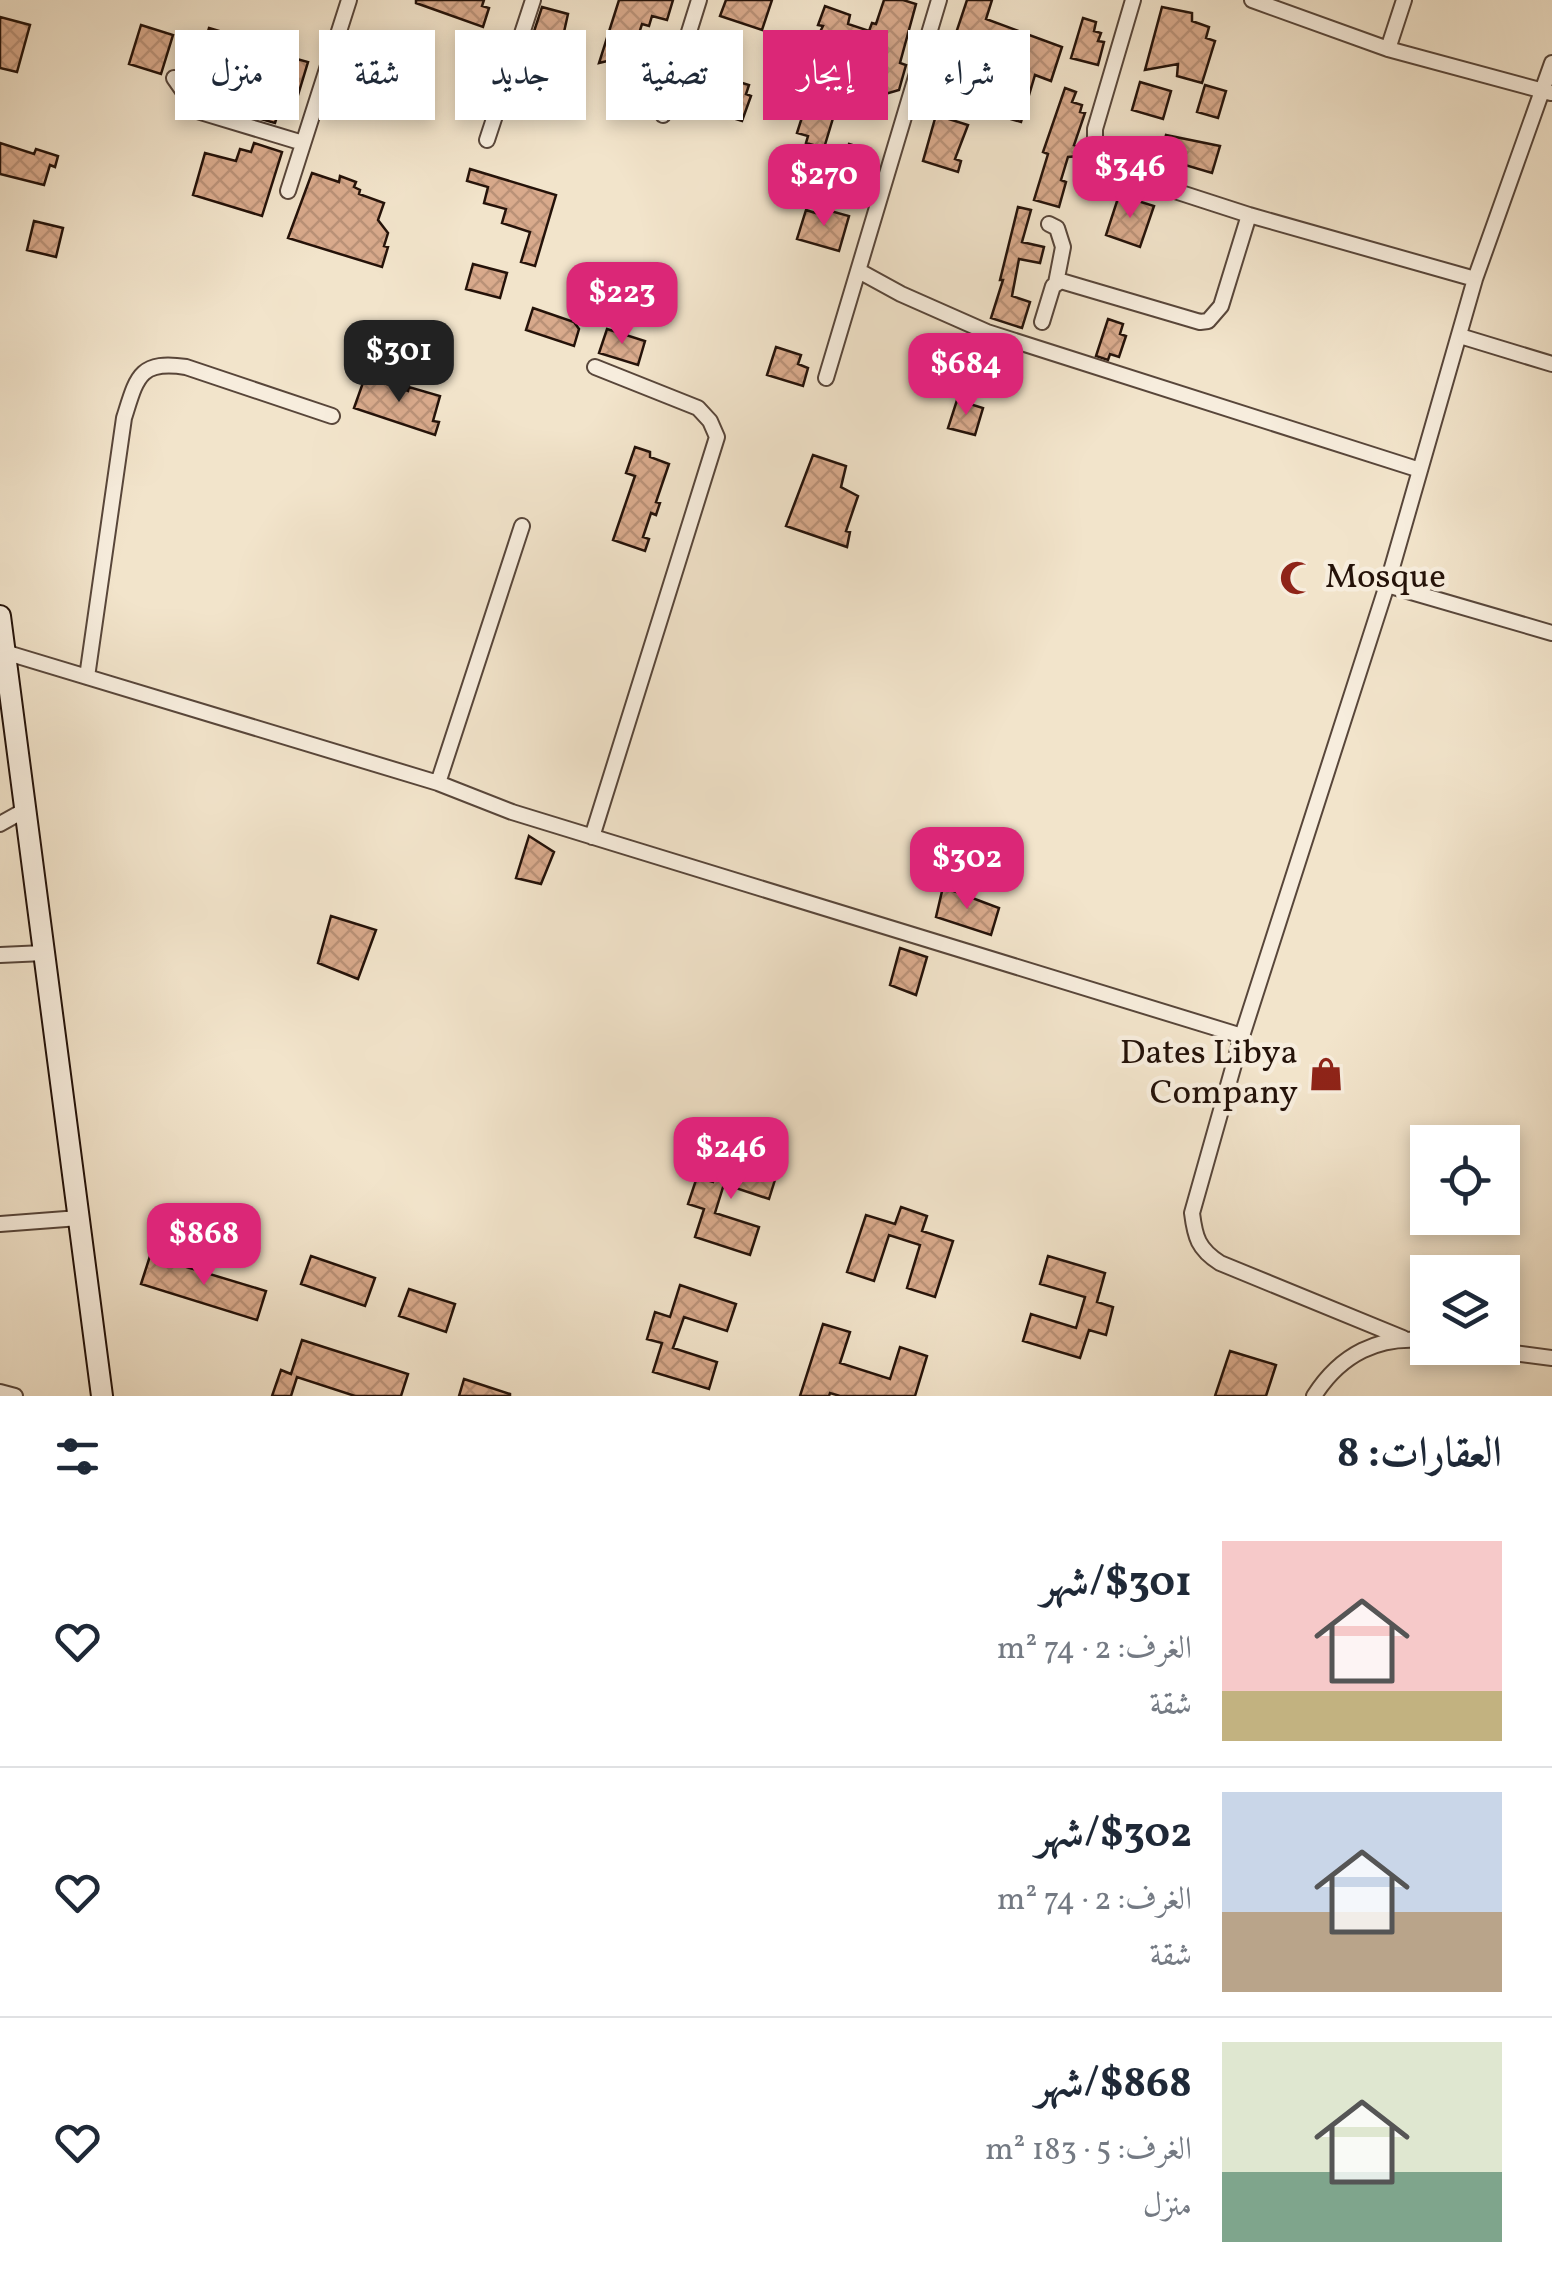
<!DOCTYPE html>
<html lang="ar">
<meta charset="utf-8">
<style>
:root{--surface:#fff;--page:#f2f2f3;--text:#1f2937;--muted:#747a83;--line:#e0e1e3;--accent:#db2777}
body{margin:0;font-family:Vollkorn,Amiri,serif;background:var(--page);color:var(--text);direction:rtl;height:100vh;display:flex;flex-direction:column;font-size:38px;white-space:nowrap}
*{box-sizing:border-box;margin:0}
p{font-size:32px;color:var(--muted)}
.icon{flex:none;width:55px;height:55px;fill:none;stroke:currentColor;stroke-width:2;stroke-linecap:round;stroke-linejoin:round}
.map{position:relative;height:1396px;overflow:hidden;direction:ltr}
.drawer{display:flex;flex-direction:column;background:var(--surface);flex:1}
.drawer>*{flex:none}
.banner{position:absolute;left:30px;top:30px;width:1000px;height:90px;direction:rtl;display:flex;gap:20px}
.tools{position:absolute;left:1410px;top:1125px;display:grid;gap:20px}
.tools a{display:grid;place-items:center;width:110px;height:110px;border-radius:0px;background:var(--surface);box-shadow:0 5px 15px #0003;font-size:50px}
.price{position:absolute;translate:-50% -85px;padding:0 22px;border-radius:20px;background:var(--accent);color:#fff;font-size:32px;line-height:65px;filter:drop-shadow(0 2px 5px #0008)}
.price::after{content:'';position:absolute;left:50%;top:60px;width:30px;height:22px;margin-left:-15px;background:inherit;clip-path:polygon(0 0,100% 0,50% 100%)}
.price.on{background:#222;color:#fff}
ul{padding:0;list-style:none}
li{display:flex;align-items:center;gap:30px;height:250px;padding:0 50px}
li+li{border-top:2px solid var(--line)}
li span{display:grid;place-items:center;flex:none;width:280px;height:200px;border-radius:0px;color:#555}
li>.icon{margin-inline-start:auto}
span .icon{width:120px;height:120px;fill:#fffc;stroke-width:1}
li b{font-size:42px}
h2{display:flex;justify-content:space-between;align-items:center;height:120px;padding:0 50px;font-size:42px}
.pill{padding:0 35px;border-radius:0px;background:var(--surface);box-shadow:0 5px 15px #0003;font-size:35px;line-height:90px}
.pill.on{background:var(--accent);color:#fff}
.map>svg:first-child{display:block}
.building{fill:url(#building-cross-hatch);stroke:#241209;stroke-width:2.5}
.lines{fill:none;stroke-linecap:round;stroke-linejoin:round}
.street-casing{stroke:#58463a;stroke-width:18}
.secondary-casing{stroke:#241209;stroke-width:24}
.street{stroke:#f7eddd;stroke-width:14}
.secondary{stroke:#f7eddd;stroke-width:20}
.labels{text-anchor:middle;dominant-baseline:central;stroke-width:9;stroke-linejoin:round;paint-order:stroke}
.poi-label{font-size:35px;fill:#241209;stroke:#f7eddd;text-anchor:start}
</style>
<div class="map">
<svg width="1552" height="1396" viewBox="0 0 1552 1396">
<defs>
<pattern id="building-cross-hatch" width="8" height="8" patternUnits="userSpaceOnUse" patternTransform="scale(2.5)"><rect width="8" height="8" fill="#d9aa8c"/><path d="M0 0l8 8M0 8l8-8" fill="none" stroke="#ba9177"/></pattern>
</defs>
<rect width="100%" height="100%" fill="#f2e4cb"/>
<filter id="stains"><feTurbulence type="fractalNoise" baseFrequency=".002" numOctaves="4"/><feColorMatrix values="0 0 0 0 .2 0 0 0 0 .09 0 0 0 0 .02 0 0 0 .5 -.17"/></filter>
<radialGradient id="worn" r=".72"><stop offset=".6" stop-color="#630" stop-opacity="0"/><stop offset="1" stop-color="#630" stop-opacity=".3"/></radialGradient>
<path class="building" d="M416 0H484L482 6 489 8 483 27 416 3Z
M619 0H673L667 20 652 16 649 26 642 24 634 49 620 45 616 59 599 63Z
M726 0H772L762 30 720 16Z
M884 0H903L916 4 900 63 906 65 899 90 882 95 840 82 837 89 831 87 830 114 834 115 824 148 806 143 808 136 797 133 811 89 810 84 804 82 806 75 799 73 803 60 815 64 816 58 856 72 864 47 820 32 823 26 818 25 825 6 850 15 848 24 869 31 872 23 876 24Z
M967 0H992L986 19 1062 47 1051 81 1035 75 1021 122 966 106 978 64 976 46 955 36Z
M542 7 568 14 556 68 525 59Z
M1162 7 1192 13V21L1209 27 1206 38 1215 41 1202 83 1177 76 1178 64 1145 70Z
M0 17 30 25 17 72 0 68Z
M1083 18 1096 22 1094 31 1101 33 1098 41 1104 42 1098 65 1071 58Z
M141 25 173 35 161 74 129 64Z
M209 28 223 32 206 90 231 97 227 109 204 102 192 86Z
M353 42 379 51 377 57 404 66 397 86 380 81 382 74 346 62Z
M279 54 308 62 295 105 282 101 275 123 257 118Z
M714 74 749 85 746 94 751 96 742 121 713 112 715 106 705 102Z
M1140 82 1171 91 1163 119 1132 110Z
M1205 85 1226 91 1218 118 1197 112Z
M1065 88 1076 92 1072 102 1082 105 1080 112 1085 113 1074 145 1082 147 1079 156 1068 157 1061 180 1066 182 1059 207 1034 200 1048 154 1043 152Z
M936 115 968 125 955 159 961 161 958 172 923 161Z
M1166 135 1220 146 1212 173 1182 164 1180 173 1158 167Z
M0 143 34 154 36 149 58 156 55 167 50 165 44 185 0 174Z
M254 143 282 152 262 216 193 195 205 153 236 161 240 149 251 152Z
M849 144 869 150 860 176 841 169Z
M470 169 556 195 535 266 521 262 530 232 502 223 506 209 484 203 488 187 467 181Z
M312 173 339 182 340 176 356 182 354 187 360 190 359 194 384 203 378 220 388 233 384 246 388 247 382 267 288 238Z
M1119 195 1154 206 1140 247 1106 235Z
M1018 207 1031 210 1022 242 1044 247 1040 263 1019 259 1012 296 1030 302 1022 328 991 318 1003 280H1000Z
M806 210 825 216 827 210 849 216 839 251 797 239Z
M34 221 63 228 56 257 27 250Z
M473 264 507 273 500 298 466 289Z
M533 308 574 322 579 329 574 346 526 330Z
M1108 319 1123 324 1120 334 1126 336 1119 357 1110 354 1108 360 1096 356Z
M607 329 645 341 638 365 599 353Z
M776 347 801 355 798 364 808 368 803 386 767 375Z
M365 377 408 391 409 387 440 396 433 421 439 422 435 435 354 408Z
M957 400 983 408 975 435 948 428Z
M635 447 650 452V457L669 464 656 502 660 503 656 515 651 513 643 537 649 539 645 551 613 540 635 476 626 473Z
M813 455 846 466 841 487 858 496 846 531 850 532 847 547 786 526Z
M529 836 554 852 541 884 516 878Z
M943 887 999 908 991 935 936 917Z
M331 916 376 930 358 979 318 963Z
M900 948 927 957 916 995 890 985Z
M723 1152 778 1170 769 1199 724 1184 715 1213 759 1227 750 1255 695 1237 704 1209 688 1204 697 1177 713 1182Z
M901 1207 927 1216 922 1231 953 1241 935 1297 907 1288 920 1245 889 1235 874 1281 847 1272 866 1215 895 1224Z
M150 1256 266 1291 257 1320 141 1284Z
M311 1256 375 1278 365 1306 301 1284Z
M1048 1256 1105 1273 1097 1302 1113 1307 1106 1335 1089 1330 1080 1358 1023 1341 1031 1314 1076 1328 1085 1297 1040 1284Z
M680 1285 736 1304 727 1331 684 1317 673 1348 717 1362 709 1389 653 1372 662 1343 647 1339 655 1312 670 1317Z
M409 1289 455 1304 446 1332 399 1316Z
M823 1324 850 1332 840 1363 890 1379 900 1347 927 1356 915 1396H840L830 1393 829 1396H800Z
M302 1340 408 1374 401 1396H355L297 1377 291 1396H272L281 1370 291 1374Z
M1230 1351 1276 1365 1266 1396H1215Z
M464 1379 510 1394V1396H459Z"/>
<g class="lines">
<g class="street-casing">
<path id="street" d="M1133 0 1095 129V153L1107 169 1249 215 1475 279
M1252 0 1388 49 1551 93
M1388 49 1404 0
M174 78 197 111 303 143
M663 115 699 0
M487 140 533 0
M288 191 349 0
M1049 224 1057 228 1063 247 1056 283
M859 271 901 294 987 332 1420 470
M1042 322 1053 286 1061 281 1200 322 1208 321 1221 306 1249 215
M1460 336 1552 364
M826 378 939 0
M1387 585 1552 633
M1 651 438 783 512 812 1242 1036
M87 677 124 418C137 377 139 360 186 367L332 416
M438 783 522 526
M0 824 25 810
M592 837 717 437 710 421 698 408 595 367
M0 955 44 953
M0 1224 79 1218
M1403 1338 1220 1263C1198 1249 1195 1237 1192 1213L1242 1036 1387 585 1475 279 1552 63
M1474 1348 1552 1358
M0 1392 15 1396
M1314 1396C1340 1355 1379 1334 1428 1341"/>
</g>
<g class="secondary-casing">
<path id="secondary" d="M0 616 102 1396"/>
</g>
<use href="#street" class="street"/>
<use href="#secondary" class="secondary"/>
</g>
<defs>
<g id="mosque-bare" transform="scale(2.7)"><path d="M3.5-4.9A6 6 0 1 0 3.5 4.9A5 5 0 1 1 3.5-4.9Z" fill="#8f2418" stroke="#f7eddd" stroke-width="2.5" paint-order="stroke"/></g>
<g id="shop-bare" transform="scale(2.7)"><path d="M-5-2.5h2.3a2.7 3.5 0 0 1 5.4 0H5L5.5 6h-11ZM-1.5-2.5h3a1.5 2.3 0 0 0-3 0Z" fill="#8f2418" stroke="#f7eddd" stroke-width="2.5" paint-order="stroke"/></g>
</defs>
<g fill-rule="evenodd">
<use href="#mosque-bare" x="1297" y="578"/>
<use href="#shop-bare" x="1326" y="1074"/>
</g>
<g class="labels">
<g class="poi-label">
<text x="1325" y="578">Mosque</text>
<text x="1298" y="1054" text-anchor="end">Dates Libya<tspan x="1298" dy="40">Company</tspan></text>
</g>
</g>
<rect width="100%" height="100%" filter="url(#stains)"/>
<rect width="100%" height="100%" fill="url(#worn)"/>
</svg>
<div class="tools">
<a><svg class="icon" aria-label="locate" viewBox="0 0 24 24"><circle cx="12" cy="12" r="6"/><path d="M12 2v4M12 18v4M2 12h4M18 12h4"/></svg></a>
<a><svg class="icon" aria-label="layers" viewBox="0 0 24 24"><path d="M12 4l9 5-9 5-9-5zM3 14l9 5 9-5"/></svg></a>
</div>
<b class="price" style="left:1130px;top:221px">$346</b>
<b class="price" style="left:824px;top:229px">$270</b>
<b class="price" style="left:622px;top:347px">$223</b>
<b class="price on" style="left:399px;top:405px">$301</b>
<b class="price" style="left:966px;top:418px">$684</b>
<b class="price" style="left:967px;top:912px">$302</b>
<b class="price" style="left:731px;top:1202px">$246</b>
<b class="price" style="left:204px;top:1288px">$868</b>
<div class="banner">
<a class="pill">شراء</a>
<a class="pill on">إيجار</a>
<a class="pill">تصفية</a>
<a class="pill">جديد</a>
<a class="pill">شقة</a>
<a class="pill">منزل</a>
</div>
</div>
<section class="drawer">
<h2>العقارات: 8<svg class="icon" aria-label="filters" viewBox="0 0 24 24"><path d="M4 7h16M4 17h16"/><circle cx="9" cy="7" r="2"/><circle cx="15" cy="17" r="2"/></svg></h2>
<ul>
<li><span style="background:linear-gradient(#f6c9c9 75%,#c2b280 0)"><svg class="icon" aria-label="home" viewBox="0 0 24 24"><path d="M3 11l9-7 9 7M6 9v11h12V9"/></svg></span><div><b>$301/شهر</b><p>الغرف: 2 · 74 m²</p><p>شقة</p></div><svg class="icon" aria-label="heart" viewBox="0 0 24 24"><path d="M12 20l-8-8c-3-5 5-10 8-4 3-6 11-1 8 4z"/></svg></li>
<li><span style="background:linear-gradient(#c9d6e8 60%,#b9a48a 0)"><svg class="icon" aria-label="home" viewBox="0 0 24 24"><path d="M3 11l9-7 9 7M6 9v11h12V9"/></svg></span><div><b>$302/شهر</b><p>الغرف: 2 · 74 m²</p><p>شقة</p></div><svg class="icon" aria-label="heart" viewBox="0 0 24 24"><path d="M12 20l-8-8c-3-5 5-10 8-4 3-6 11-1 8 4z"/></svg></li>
<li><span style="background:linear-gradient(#dfe7d0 65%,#7fa58c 0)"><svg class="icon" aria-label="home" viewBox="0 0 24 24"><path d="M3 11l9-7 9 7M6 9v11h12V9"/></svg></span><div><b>$868/شهر</b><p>الغرف: 5 · 183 m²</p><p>منزل</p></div><svg class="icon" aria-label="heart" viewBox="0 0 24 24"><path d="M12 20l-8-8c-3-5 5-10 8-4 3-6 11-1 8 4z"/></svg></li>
</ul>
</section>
